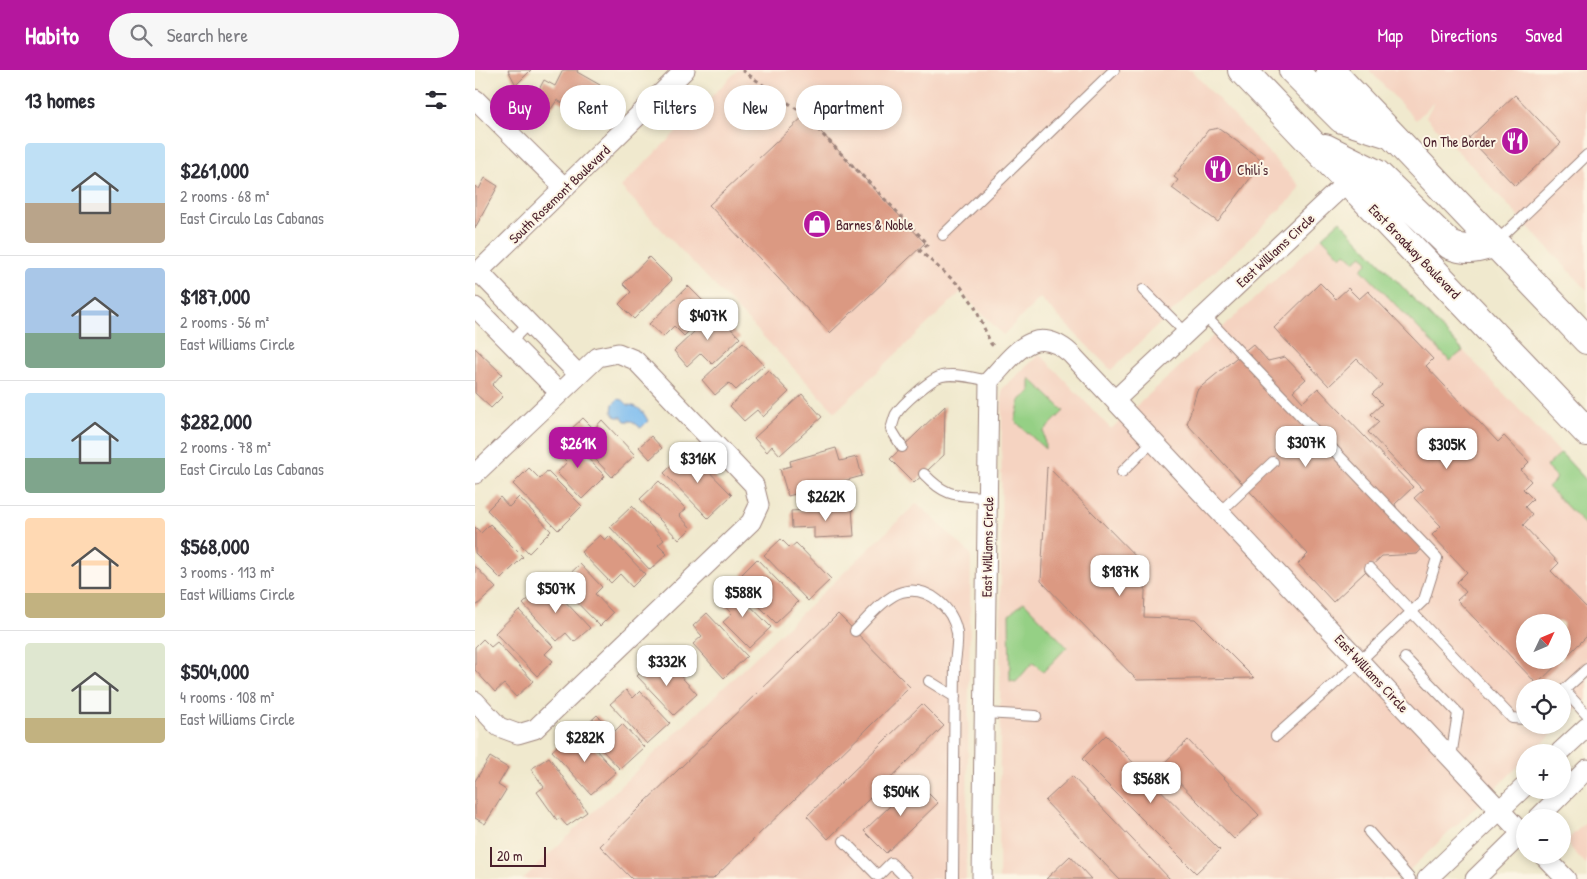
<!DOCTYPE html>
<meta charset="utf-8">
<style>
:root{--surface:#fff;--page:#f7f7f7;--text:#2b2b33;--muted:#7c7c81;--line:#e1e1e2;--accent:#b5179e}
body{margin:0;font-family:"Patrick Hand",sans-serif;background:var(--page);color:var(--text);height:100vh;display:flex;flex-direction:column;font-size:19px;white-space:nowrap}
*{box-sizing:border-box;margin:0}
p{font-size:16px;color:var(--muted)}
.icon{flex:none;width:28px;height:28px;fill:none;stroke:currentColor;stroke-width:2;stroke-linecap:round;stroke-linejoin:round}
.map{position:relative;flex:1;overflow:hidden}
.side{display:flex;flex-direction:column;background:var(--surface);width:475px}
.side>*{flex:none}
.banner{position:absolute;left:15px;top:15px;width:475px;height:45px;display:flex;gap:10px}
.needle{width:32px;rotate:46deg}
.fabs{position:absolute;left:1041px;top:544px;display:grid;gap:10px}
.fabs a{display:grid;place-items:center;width:55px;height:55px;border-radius:50%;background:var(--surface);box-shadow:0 2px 8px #0003;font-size:25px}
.scale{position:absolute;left:15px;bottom:12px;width:56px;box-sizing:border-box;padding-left:5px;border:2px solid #4a1f2b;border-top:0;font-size:14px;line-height:18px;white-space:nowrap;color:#4a1f2b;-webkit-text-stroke:4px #fcf5e5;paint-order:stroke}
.price{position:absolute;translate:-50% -42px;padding:0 11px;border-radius:10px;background:#fff;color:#222;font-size:16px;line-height:32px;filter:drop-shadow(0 1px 2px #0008)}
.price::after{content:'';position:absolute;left:50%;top:30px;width:15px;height:11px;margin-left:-8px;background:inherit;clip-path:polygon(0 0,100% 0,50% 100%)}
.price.on{background:var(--accent);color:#fff}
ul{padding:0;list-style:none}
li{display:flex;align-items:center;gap:15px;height:125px;padding:0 25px}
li+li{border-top:1px solid var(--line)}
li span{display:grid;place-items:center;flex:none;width:140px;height:100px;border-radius:5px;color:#555}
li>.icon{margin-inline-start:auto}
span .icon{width:60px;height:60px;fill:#fffc;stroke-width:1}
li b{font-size:21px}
h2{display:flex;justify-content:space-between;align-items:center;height:60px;padding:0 25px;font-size:21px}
.tag{padding:0 18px;border-radius:22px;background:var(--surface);box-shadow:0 2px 8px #0003;font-size:18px;line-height:45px}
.tag.on{background:var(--accent);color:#fff}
header{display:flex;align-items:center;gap:30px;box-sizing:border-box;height:70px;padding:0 25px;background:var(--accent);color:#fff}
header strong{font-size:24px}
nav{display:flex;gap:28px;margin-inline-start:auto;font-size:18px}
.search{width:350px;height:45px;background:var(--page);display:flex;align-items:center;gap:12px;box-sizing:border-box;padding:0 18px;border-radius:28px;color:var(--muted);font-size:19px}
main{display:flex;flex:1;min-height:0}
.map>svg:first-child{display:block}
.built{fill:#f5d3c1;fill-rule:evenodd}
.green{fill:#95d085;stroke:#707858}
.water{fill:#7abbef;stroke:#626d8d}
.building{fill:#db9982}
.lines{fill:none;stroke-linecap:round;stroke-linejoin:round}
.service-casing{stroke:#9d847c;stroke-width:12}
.minor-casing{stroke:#9d847c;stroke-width:21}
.primary-casing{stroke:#9d847c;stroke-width:30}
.path{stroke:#9d847c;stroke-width:3;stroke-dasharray:4 4;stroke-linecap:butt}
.service{stroke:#fff;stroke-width:10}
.minor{stroke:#fff;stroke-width:19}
.primary{stroke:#fff;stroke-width:28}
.labels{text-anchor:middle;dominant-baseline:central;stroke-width:4;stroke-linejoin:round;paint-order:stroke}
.poi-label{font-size:14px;fill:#4a1f2b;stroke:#fcf5e5;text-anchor:start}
.street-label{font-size:14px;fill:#4a1f2b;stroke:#fcf5e5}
</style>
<header>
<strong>Habito</strong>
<div class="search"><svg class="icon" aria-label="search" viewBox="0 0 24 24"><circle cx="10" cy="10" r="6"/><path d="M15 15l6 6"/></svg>Search here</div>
<nav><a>Map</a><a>Directions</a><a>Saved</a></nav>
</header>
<main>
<section class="side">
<h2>13 homes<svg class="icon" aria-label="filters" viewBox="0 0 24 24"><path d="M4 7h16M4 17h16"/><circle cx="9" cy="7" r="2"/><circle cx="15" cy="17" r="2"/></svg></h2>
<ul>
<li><span style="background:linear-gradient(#bfe0f5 60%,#b9a48a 0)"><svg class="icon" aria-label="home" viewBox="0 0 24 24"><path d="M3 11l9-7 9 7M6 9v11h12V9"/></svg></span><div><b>$261,000</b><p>2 rooms · 68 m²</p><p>East Circulo Las Cabanas</p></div></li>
<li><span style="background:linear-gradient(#a9c7e8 65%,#7fa58c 0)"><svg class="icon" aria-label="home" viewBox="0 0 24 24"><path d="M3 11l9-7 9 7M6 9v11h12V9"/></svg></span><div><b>$187,000</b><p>2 rooms · 56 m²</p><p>East Williams Circle</p></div></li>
<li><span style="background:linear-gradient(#bfe0f5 65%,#7fa58c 0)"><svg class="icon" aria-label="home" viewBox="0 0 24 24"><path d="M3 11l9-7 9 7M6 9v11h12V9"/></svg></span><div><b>$282,000</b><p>2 rooms · 78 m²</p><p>East Circulo Las Cabanas</p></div></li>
<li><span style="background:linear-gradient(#ffd9b3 75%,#c2b280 0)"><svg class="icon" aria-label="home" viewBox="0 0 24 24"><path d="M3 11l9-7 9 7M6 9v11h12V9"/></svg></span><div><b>$568,000</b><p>3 rooms · 113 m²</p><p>East Williams Circle</p></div></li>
<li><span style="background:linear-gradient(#dfe7d0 75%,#c2b280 0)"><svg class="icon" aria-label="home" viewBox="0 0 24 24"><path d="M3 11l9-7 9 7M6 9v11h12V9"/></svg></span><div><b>$504,000</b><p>4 rooms · 108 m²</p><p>East Williams Circle</p></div></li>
</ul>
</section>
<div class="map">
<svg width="1112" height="809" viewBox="0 0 1112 809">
<rect width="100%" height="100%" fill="#fcf5e5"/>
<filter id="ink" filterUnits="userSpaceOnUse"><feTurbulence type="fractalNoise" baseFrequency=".02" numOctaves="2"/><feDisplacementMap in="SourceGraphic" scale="10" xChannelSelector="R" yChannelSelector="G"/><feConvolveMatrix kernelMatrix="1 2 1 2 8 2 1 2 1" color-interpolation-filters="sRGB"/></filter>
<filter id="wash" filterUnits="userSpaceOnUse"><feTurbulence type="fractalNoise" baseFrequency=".0096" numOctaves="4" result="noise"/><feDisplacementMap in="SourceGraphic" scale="20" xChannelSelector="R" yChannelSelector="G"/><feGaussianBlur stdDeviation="1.12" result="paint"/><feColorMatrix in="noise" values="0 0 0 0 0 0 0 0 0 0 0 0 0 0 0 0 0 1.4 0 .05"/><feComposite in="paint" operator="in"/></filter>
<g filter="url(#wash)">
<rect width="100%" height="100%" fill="#f0e9ce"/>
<path class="built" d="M263 0H716L825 116 817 128 636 300 565 228 528 265 486 222 360 342 146 117Z
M894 0H1112V220L951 47 959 32 941 50Z
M865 151 1112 411V630L1088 654V618H1050V655H1087L1058 682H1050V690L925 809H524L527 319 565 284 636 359ZM1050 552H1088V590H1050Z
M442 433 496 484 491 809H48Z
M1112 751V795L1090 772Z"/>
<path class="green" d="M865 151 988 281 975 291 886 199 893 192 887 185 879 191 870 183 866 187 847 167Z
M555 308 589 341 569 361 570 379 540 351 545 330 555 322Z
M1086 383 1112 411V457L1073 417 1082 408 1071 397Z
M549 532 592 577 568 602 558 592 541 612 535 611 534 545Z"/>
<path class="water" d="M143 329 148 330 153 335C164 336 168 341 173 351L166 358 157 351H150L147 347H141L137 342 138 334Z"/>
<g id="blocks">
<path class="building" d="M33 0H56L41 15Z
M88 0H103L102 2 125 15 109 45 82 30 76 39 59 29 69 10 80 16Z
M1040 25 1086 73 1040 116 994 68Z
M330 45 450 173 355 263 234 135Z
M744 58 788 91 743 152 697 118 703 110 699 107 733 60Z
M10 108 23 116 0 158V116L4 119Z
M174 187 197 210 159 249 144 234 156 222 148 214Z
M845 213 861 229 873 218 884 229 893 221 958 289 951 296 1023 372 1029 366 1054 392 1046 400 1056 411 1048 419 1058 429 1050 437 1057 445 1048 455 1084 493 1076 501 1112 538V566L1088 590V552H1050V590H1087L1062 614 982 530 991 522 982 512 992 502 957 465 966 456 939 428 948 420 893 362 904 352 896 344 907 334 897 324 907 315 882 289 854 316 799 258Z
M213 216 236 239 209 266 199 256 188 267 174 254Z
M240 242 265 268 237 294 226 283 212 296 199 281Z
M268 272 289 295 261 320 254 313 240 325 227 310Z
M778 274 793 291 810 287 831 309 818 321 828 332 843 318 938 417 920 434 925 446 953 472 942 484 907 486 858 532 823 494 833 484 712 354 722 320Z
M0 278 27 304 17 315 28 326 16 338 0 323Z
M293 300 314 322 288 347 282 340 269 351 255 336Z
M327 324 347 347 305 385 297 376 292 382 279 368Z
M470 336 469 385 439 413 415 389Z
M108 348 119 359 127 350 160 385 137 407 94 361Z
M176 366 187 378 175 389 164 377Z
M92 367 130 406 107 429 82 403 92 392 79 379Z
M361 378 365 391 382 387 387 406 313 426 305 399 316 396 315 391Z
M213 380 257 425 233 448 189 403Z
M572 396 671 497 669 547 720 549 779 608 662 610 566 511Z
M54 398 65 409 72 401 107 436 83 460 38 414Z
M184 411 211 439 204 445 216 458 204 470 165 429Z
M25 427 34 437 44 427 76 461 54 483 12 440Z
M157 436 189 470 183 475 192 484 175 500 135 457Z
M377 437 379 466 339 468V457L317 458 316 441Z
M15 454 48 487 26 509 0 483V457L6 463Z
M125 465 130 470 134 466 170 504 157 517 145 504 136 513 106 482Z
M306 469 315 478 321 473 356 509 333 531 289 485Z
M282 489 323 532 301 553 272 524 279 517 267 504Z
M105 494 127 517 120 524 138 543 125 556 84 514Z
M0 496 21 518 0 537Z
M72 512 115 558 99 572 91 563 82 571 48 534Z
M256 516 296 557 274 578 248 552 257 544 243 529Z
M44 540 78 576 70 584 78 591 62 606 20 563Z
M232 543 272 586 249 608 218 574 227 566 218 556Z
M363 544 435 617 238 809H157L125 776Z
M8 569 16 577 22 572 58 611 41 627 29 614 20 622 0 600V577Z
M178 591 192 606 199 599 222 624 199 645 162 606Z
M151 620 158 628 165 621 195 653 172 674 135 634Z
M447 634 469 656 353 769 332 746Z
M122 645 139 662 147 654 169 677 145 699 107 659Z
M631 665 745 780 721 803 607 689Z
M93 667 101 676 110 668 141 702 116 724 77 681Z
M713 670 784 745 759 769 687 695Z
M15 687 33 698 23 715 31 720 10 754 0 748V711Z
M74 687 112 742 92 756 85 748 82 750 62 722 69 717 56 699Z
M597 706 695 809H644L570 731Z
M441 711 463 733 411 783 389 761Z
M595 786 616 809H571Z"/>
</g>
</g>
<g filter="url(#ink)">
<use href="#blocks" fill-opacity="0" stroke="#9d847c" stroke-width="1"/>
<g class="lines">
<g class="service-casing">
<path id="service" d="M468 165 639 0
M1021 172 1112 85
M668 220 711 263
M730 246 962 488 949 530 885 591 801 666
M35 272 54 253
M427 377 416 359C418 354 419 348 421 344 427 334 457 308 467 306 481 303 500 308 514 311
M647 402 678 371
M449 404C472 428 481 425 512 427
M745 442 798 392
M895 498 1037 648 1050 649
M380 561C392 549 411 526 427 522 453 515 478 538 482 563 483 572 481 584 480 593L478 809
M930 588 983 643 976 687
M454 611 480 627
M1089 620 1112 599
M1088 622 1089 620 1112 645
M509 643 561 646
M894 762 935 809
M369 771 403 806 416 793 432 809"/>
</g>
<g class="minor-casing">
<path id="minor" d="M0 29 90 118
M4 202 104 305
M0 205 210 0
M0 237 85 323
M640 330 873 111
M0 404 123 287 143 283 160 290 279 415 284 435 276 452 60 659 43 664 24 657 0 631
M1085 682 1112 657
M1063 748 1112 699
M1068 785 1091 809
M507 809 514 311C539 285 559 251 596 284L1050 767
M952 809 1050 716
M1000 809 1050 760"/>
</g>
<g class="primary-casing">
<path id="primary" d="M767 0 1112 362
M818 0 867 49 914 64
M855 0 1112 270
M850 78 902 104 975 175C991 182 1004 179 1020 173"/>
</g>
<path class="path" d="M267 0 326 42 453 174 445 181 486 217 499 235 516 274 521 278"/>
<use href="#service" class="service"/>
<use href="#minor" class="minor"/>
<use href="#primary" class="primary"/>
</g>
</g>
<defs>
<g id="restaurant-disc" transform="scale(1.4375)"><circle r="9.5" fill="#b5179e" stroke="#fcf5e5"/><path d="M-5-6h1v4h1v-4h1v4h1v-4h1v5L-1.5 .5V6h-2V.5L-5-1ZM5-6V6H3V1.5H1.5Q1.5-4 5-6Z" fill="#fff"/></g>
<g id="shop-disc" transform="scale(1.4375)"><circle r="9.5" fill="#b5179e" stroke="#fcf5e5"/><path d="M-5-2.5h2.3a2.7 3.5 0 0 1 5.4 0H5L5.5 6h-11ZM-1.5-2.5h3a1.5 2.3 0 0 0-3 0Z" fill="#fff"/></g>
</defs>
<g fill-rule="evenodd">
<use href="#restaurant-disc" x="1040" y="71"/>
<use href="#restaurant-disc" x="743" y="99"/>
<use href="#shop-disc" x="342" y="154"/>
</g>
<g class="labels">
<g class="poi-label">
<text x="1021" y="71" text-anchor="end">On The Border</text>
<text x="762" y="99">Chili's</text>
<text x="361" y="154">Barnes &amp; Noble</text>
</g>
<g class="street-label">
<text transform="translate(84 124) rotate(-44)">South Rosemont Boulevard</text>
<text transform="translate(800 180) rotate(-43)">East Williams Circle</text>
<text transform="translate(940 181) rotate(46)">East Broadway Boulevard</text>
<text transform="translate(512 477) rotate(-89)">East Williams Circle</text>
<text transform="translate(897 603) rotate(47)">East Williams Circle</text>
</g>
</g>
</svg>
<div class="fabs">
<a><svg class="needle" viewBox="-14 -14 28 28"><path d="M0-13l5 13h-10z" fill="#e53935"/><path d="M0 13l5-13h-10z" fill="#7c7c81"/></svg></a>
<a><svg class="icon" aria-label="locate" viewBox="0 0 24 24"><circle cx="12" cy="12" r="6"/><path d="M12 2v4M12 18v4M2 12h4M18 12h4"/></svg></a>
<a>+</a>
<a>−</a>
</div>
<div class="scale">20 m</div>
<b class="price" style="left:233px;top:271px">$407K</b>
<b class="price" style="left:831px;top:398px">$307K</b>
<b class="price on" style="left:103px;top:399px">$261K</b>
<b class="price" style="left:972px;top:400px">$305K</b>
<b class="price" style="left:223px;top:414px">$316K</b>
<b class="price" style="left:351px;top:452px">$262K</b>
<b class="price" style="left:645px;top:527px">$187K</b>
<b class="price" style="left:81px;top:544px">$507K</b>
<b class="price" style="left:268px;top:548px">$588K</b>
<b class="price" style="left:192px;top:617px">$332K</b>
<b class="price" style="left:110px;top:693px">$282K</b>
<b class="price" style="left:676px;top:734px">$568K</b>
<b class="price" style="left:426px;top:747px">$504K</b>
<div class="banner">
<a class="tag on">Buy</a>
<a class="tag">Rent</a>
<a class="tag">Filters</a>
<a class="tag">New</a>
<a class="tag">Apartment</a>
</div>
</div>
</main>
